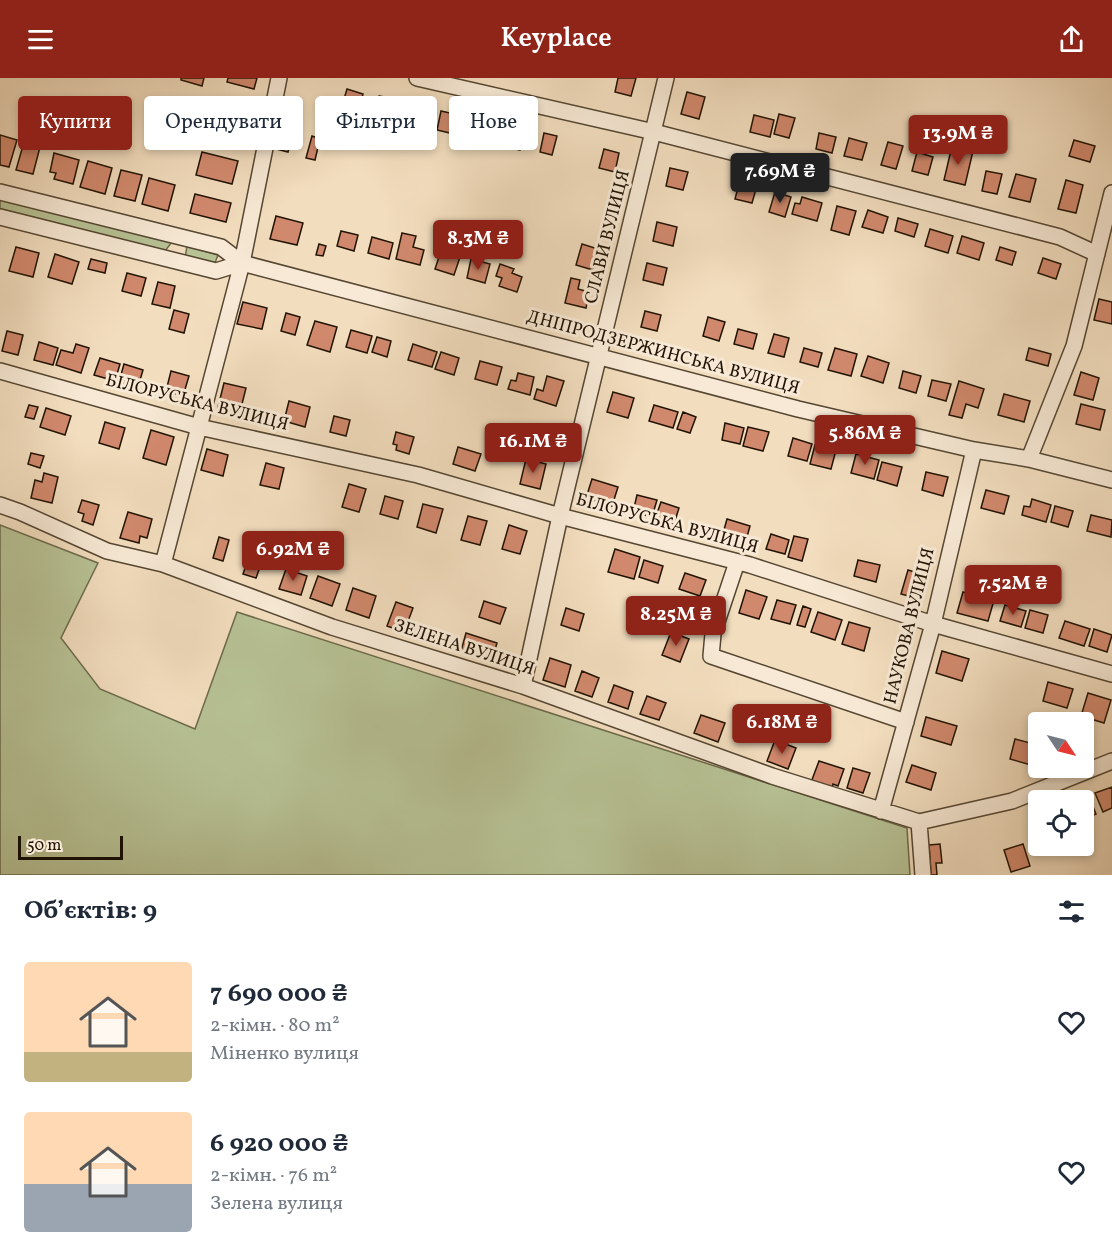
<!DOCTYPE html>
<html lang="uk">
<meta charset="utf-8">
<style>
:root{--surface:#fff;--page:#f2f2f3;--text:#1f2937;--muted:#747a83;--accent:#8f2418}
body{margin:0;font-family:Vollkorn,serif;background:var(--page);color:var(--text);height:100vh;display:flex;flex-direction:column;font-size:22px;white-space:nowrap}
*{box-sizing:border-box;margin:0}
p{font-size:20px;color:var(--muted)}
.icon{flex:none;width:33px;height:33px;fill:none;stroke:currentColor;stroke-width:2;stroke-linecap:round;stroke-linejoin:round}
.map{position:relative;height:797px;overflow:hidden}
.sheet{display:flex;flex-direction:column;background:var(--surface);flex:1}
.sheet>*{flex:none}
.top-card{position:absolute;left:18px;top:18px;width:600px;height:54px;display:flex;gap:12px}
.needle{width:39px;rotate:125deg}
.tools{position:absolute;left:1028px;top:634px;display:grid;gap:12px}
.tools a{display:grid;place-items:center;width:66px;height:66px;border-radius:6px;background:var(--surface);box-shadow:0 3px 9px #0003;font-size:30px}
.scale{position:absolute;left:18px;bottom:15px;width:105px;box-sizing:border-box;padding-left:6px;border:3px solid #211303;border-top:0;font-size:16px;line-height:21px;white-space:nowrap;color:#211303;-webkit-text-stroke:4px #f7e9d5;paint-order:stroke}
.price{position:absolute;translate:-50% -51px;padding:0 14px;border-radius:6px;background:var(--accent);color:#fff;font-size:20px;line-height:39px;filter:drop-shadow(0 2px 3px #0008)}
.price::after{content:'';position:absolute;left:50%;top:36px;width:18px;height:14px;margin-left:-9px;background:inherit;clip-path:polygon(0 0,100% 0,50% 100%)}
.price.active{background:#222;color:#fff}
ul{padding:0;list-style:none}
li{display:flex;align-items:center;gap:18px;height:150px;padding:0 24px}
li span{display:grid;place-items:center;flex:none;width:168px;height:120px;border-radius:6px;color:#555}
li>.icon{margin-inline-start:auto}
span .icon{width:72px;height:72px;fill:#fffc;stroke-width:1}
li b{font-size:26px}
h2{display:flex;justify-content:space-between;align-items:center;height:72px;padding:0 24px;font-size:26px}
.tag{padding:0 21px;border-radius:6px;background:var(--surface);box-shadow:0 3px 9px #0003;font-size:21px;line-height:54px}
.tag.active{background:var(--accent);color:#fff}
header{display:flex;justify-content:space-between;align-items:center;height:78px;padding:0 24px;background:var(--accent);color:#fff;font-size:27px;font-weight:600}
.map>svg:first-child{display:block}
.green{fill:#b7c295;stroke:#6c6a4c;stroke-width:1.5}
.building{fill:#d1896d;stroke:#211303;stroke-width:1.5}
.lines{fill:none;stroke-linecap:round;stroke-linejoin:round}
.minor-casing{stroke:#554632;stroke-width:18}
.minor{stroke:#f7e9d5;stroke-width:15}
.labels{text-anchor:middle;dominant-baseline:central;stroke-width:6;stroke-linejoin:round;paint-order:stroke}
.street-label{font-size:18px;fill:#211303;stroke:#f7e9d5}
</style>
<header><svg class="icon" aria-label="menu" viewBox="0 0 24 24"><path d="M4 6h16M4 12h16M4 18h16"/></svg>Keyplace<svg class="icon" aria-label="share" viewBox="0 0 24 24"><path d="M12 15V3M7 8l5-5 5 5M5 13v7h14v-7"/></svg></header>
<div class="map">
<svg width="1112" height="797" viewBox="0 0 1112 797">
<rect width="100%" height="100%" fill="#f2ddbe"/>
<filter id="stains"><feTurbulence type="fractalNoise" baseFrequency=".00333" numOctaves="4"/><feColorMatrix values="0 0 0 0 .2 0 0 0 0 .09 0 0 0 0 .02 0 0 0 .5 -.17"/></filter>
<radialGradient id="worn" r=".72"><stop offset=".6" stop-color="#630" stop-opacity="0"/><stop offset="1" stop-color="#630" stop-opacity=".3"/></radialGradient>
<path class="green" d="M0 120 172 164 165 173 0 131Z
M187 168 218 177 215 185 185 180Z
M0 447 98 485 61 560 100 611 195 651 237 534 907 750 910 797H0Z"/>
<path class="building" d="M181 0H204L202 8 181 2Z
M228 0H257L254 11 227 4Z
M618 0H636L631 18 615 14Z
M347 11 363 16 359 32 342 28Z
M687 14 705 19 699 41 681 36Z
M379 18 396 21 390 51 366 47 370 30 377 32Z
M401 21 409 23 403 45 395 43Z
M231 28 254 34 246 64 223 57Z
M441 33 459 37 454 56 437 52Z
M779 36 795 40 789 60 774 56Z
M754 37 774 42 770 59 750 54Z
M470 41 492 46 487 63 466 58Z
M513 50 525 53 520 72 508 69Z
M544 55 557 58 552 77 540 74Z
M819 55 836 59 832 75 816 71Z
M0 57 17 62 9 89 0 87Z
M312 58 320 61 315 82 306 80Z
M279 59 291 62 288 74 276 71Z
M849 60 867 65 862 82 844 78Z
M1074 62 1095 68 1090 84 1069 78Z
M24 64 40 69 33 96 16 92Z
M888 64 903 68 896 91 881 87Z
M952 68 973 73 965 107 944 102Z
M604 71 619 75 615 94 599 90Z
M202 74 238 83 232 106 196 97Z
M917 74 933 79 928 97 912 93Z
M54 75 79 82 73 106 54 101 56 95 50 94Z
M88 83 112 90 105 116 80 109Z
M670 90 688 94 683 112 666 108Z
M121 92 142 97 135 123 114 118Z
M986 93 1002 96 997 116 982 113Z
M1016 96 1036 101 1030 124 1009 119Z
M149 100 175 107 168 133 142 126Z
M1066 102 1083 107 1076 135 1058 131Z
M739 106 756 111 752 125 735 121Z
M775 114 791 119 785 139 769 134Z
M195 116 231 125 226 144 190 135Z
M802 119 822 125 817 143 792 136 795 125 800 126Z
M837 128 856 133 849 157 831 152Z
M868 132 888 139 883 155 862 149Z
M276 138 303 145 297 167 270 161Z
M898 140 918 146 914 159 895 153Z
M657 144 677 149 673 168 653 163Z
M930 151 953 158 948 175 925 168Z
M341 153 358 157 354 173 337 168Z
M402 155 416 158 413 169 424 172 420 187 396 181Z
M962 158 984 165 979 182 957 175Z
M372 159 393 165 389 181 368 175Z
M319 166 326 168 323 178 316 177Z
M582 166 598 171 593 192 576 187Z
M16 169 39 175 33 199 9 193Z
M1000 169 1016 174 1012 187 996 182Z
M441 173 460 179 454 197 435 191Z
M55 176 79 184 72 206 48 199Z
M1043 180 1061 186 1056 201 1038 195Z
M91 181 107 185 105 195 88 191Z
M471 181 490 186 485 205 467 200Z
M647 185 667 190 663 207 643 202Z
M500 186 514 191 512 195 522 199 517 214 499 208 502 200 496 198Z
M127 195 146 200 141 218 122 213Z
M571 200 580 202 578 211 589 214 586 230 565 225Z
M158 204 175 208 170 230 152 226Z
M1099 221 1112 224V246L1094 242Z
M243 224 267 230 262 251 237 246Z
M174 232 189 236 184 255 169 251Z
M645 233 661 237 657 253 641 249Z
M286 235 300 239 295 257 281 253Z
M708 239 725 244 719 263 703 258Z
M315 243 337 249 330 274 307 267Z
M738 251 757 256 753 271 734 266Z
M351 252 372 258 367 275 346 269Z
M7 253 23 257 18 277 2 273Z
M774 256 789 260 784 279 768 275Z
M377 259 391 263 387 279 372 274Z
M39 264 58 270 53 287 34 282Z
M76 266 89 270 81 295 56 287 61 272 73 275Z
M413 266 437 274 432 289 408 282Z
M804 270 822 275 818 289 800 284Z
M835 270 857 276 851 298 828 292Z
M1029 270 1051 276 1048 288 1026 282Z
M441 274 459 280 454 297 435 291Z
M868 278 889 285 883 305 861 298Z
M100 280 120 286 115 303 94 297Z
M480 283 502 289 497 307 475 301Z
M124 286 143 292 138 309 119 304Z
M171 293 189 298 183 318 166 313Z
M903 293 921 298 916 315 899 310Z
M1081 294 1099 300 1093 322 1074 317Z
M518 295 534 299 530 317 508 311 511 302 516 303Z
M547 298 564 303 556 328 534 321 537 311 543 313Z
M932 302 951 306 946 323 928 318Z
M959 303 984 311 978 330 966 326 962 340 949 337Z
M224 305 246 310 240 334 218 329Z
M613 314 634 320 628 340 607 334Z
M1004 316 1030 323 1024 344 998 337Z
M289 323 310 329 305 349 284 343Z
M1081 326 1105 332 1100 352 1076 346Z
M29 327 38 329 34 341 25 339Z
M654 327 678 334 673 350 649 343Z
M46 330 71 338 65 357 40 349Z
M683 334 696 339 690 355 677 351Z
M334 338 350 342 346 358 330 354Z
M105 344 125 350 119 371 99 365Z
M725 345 744 350 740 366 722 362Z
M748 349 769 354 763 373 743 368Z
M151 352 174 359 166 387 143 380Z
M396 354 414 359 409 376 396 372 397 367 393 366Z
M793 360 812 366 807 383 788 378Z
M815 367 836 372 831 391 810 386Z
M458 369 481 376 475 393 453 386Z
M207 371 228 377 223 398 201 392Z
M31 375 44 378 40 390 28 386Z
M856 376 879 382 874 401 851 395Z
M526 381 546 386 540 411 520 406Z
M882 384 902 389 897 408 877 402Z
M266 385 284 390 279 411 260 407Z
M926 394 948 399 943 418 922 412Z
M44 395 58 399 52 425 31 420 35 402 42 404Z
M592 401 618 409 612 428 586 420Z
M349 406 366 411 359 434 342 429Z
M986 412 1009 418 1004 436 981 430Z
M637 417 657 422 652 439 633 434Z
M385 418 403 423 398 441 380 436Z
M1032 421 1051 427 1046 444 1022 437 1024 428 1030 429Z
M82 422 99 427 93 447 82 443 84 436 78 434Z
M661 424 679 430 674 446 655 441Z
M423 426 443 431 436 455 417 449Z
M1055 428 1073 433 1068 449 1051 444Z
M128 434 152 441 147 460 140 458 139 465 120 460Z
M1091 437 1112 442 1111 459 1087 453Z
M468 438 487 443 480 467 461 462Z
M727 441 750 448 745 466 722 459Z
M509 447 527 453 520 476 502 471Z
M771 456 789 462 785 476 766 471Z
M794 458 808 461 802 483 788 479Z
M219 459 229 462 223 483 213 480Z
M615 471 640 479 634 501 608 494Z
M251 473 264 478 256 500 243 496Z
M644 482 663 488 658 505 639 499Z
M858 482 880 487 876 504 854 498Z
M286 491 307 498 301 517 279 511Z
M908 492 924 497 916 520 901 516Z
M685 495 706 502 700 518 679 511Z
M318 498 340 506 332 528 310 520Z
M353 510 376 518 369 540 346 532Z
M746 512 767 519 759 541 739 535Z
M963 514 994 522 988 543 957 535Z
M777 522 796 527 790 546 771 541Z
M484 523 506 530 500 546 479 539Z
M396 524 413 530 404 554 387 548Z
M1005 527 1026 533 1021 549 1000 543Z
M803 528 811 531 805 549 797 547Z
M566 530 584 536 579 553 561 547Z
M1030 532 1048 537 1043 555 1025 550Z
M818 534 842 542 835 562 811 554Z
M1065 543 1090 551 1084 568 1059 560Z
M849 544 870 550 864 573 842 566Z
M1094 551 1112 557 1107 574 1089 568Z
M671 554 689 561 680 584 662 577Z
M466 555 497 565 492 582 461 573Z
M942 573 969 581 962 603 936 595Z
M550 580 571 587 565 609 543 602Z
M582 593 599 600 592 619 575 613Z
M1048 604 1073 611 1067 630 1043 623Z
M614 607 633 614 628 631 608 624Z
M1088 615 1111 622 1104 645 1081 638Z
M647 618 666 625 659 642 640 636Z
M701 637 725 645 718 664 694 655Z
M926 639 957 648 951 667 921 658Z
M1015 661 1038 667V689L1010 681Z
M775 662 796 670 788 691 767 683Z
M819 683 844 691 838 708 833 706 831 714 810 707Z
M912 687 936 695 931 712 906 704Z
M853 690 870 695 863 715 847 710Z
M1112 709V730L1103 734 1095 715Z
M1088 716 1096 736 1083 741V723H1072Z
M1038 735V758L1030 739Z
M940 766 942 785H936L937 797H931L929 767Z
M1023 766 1030 788 1011 794 1004 772Z"/>
<g class="lines">
<g class="minor-casing">
<path id="minor" d="M417 0 654 54 1060 159 1097 176
M0 114 221 169 242 185 798 331 974 372 1029 381 1112 402
M0 139 216 193 242 185
M0 293 199 349 418 397 560 438 750 487 933 546 1112 596
M1029 381 1074 268 1112 115
M0 427 20 434 107 473 163 486 332 549 523 608 772 698 919 744 923 797
M737 484 713 556 711 578 906 644
M163 486 242 185 279 0
M523 608 560 438 666 0
M881 733 933 546 974 372
M919 744 1012 723 1112 683"/>
</g>
<use href="#minor" class="minor"/>
</g>
<g class="labels">
<g class="street-label">
<text transform="translate(608 159) rotate(-76)">СЛАВИ ВУЛИЦЯ</text>
<text transform="translate(663 275) rotate(15)">ДНІПРОДЗЕРЖИНСЬКА ВУЛИЦЯ</text>
<text transform="translate(197 325) rotate(14)">БІЛОРУСЬКА ВУЛИЦЯ</text>
<text transform="translate(667 446) rotate(15)">БІЛОРУСЬКА ВУЛИЦЯ</text>
<text transform="translate(910 548) rotate(-76)">НАУКОВА ВУЛИЦЯ</text>
<text transform="translate(464 570) rotate(18)">ЗЕЛЕНА ВУЛИЦЯ</text>
</g>
</g>
<rect width="100%" height="100%" filter="url(#stains)"/>
<rect width="100%" height="100%" fill="url(#worn)"/>
</svg>
<div class="tools">
<a><svg class="needle" viewBox="-14 -14 28 28"><path d="M0-13l5 13h-10z" fill="#e53935"/><path d="M0 13l5-13h-10z" fill="#747a83"/></svg></a>
<a><svg class="icon" aria-label="locate" viewBox="0 0 24 24"><circle cx="12" cy="12" r="6"/><path d="M12 2v4M12 18v4M2 12h4M18 12h4"/></svg></a>
</div>
<div class="scale">50 m</div>
<b class="price" style="left:958px;top:88px">13.9M ₴</b>
<b class="price active" style="left:780px;top:126px">7.69M ₴</b>
<b class="price" style="left:478px;top:193px">8.3M ₴</b>
<b class="price" style="left:865px;top:388px">5.86M ₴</b>
<b class="price" style="left:533px;top:396px">16.1M ₴</b>
<b class="price" style="left:293px;top:504px">6.92M ₴</b>
<b class="price" style="left:1013px;top:538px">7.52M ₴</b>
<b class="price" style="left:676px;top:569px">8.25M ₴</b>
<b class="price" style="left:782px;top:677px">6.18M ₴</b>
<div class="top-card">
<a class="tag active">Купити</a>
<a class="tag">Орендувати</a>
<a class="tag">Фільтри</a>
<a class="tag">Нове</a>
</div>
</div>
<section class="sheet">
<h2>Об’єктів: 9<svg class="icon" aria-label="filters" viewBox="0 0 24 24"><path d="M4 7h16M4 17h16"/><circle cx="9" cy="7" r="2"/><circle cx="15" cy="17" r="2"/></svg></h2>
<ul>
<li><span style="background:linear-gradient(#ffd9b3 75%,#c2b280 0)"><svg class="icon" aria-label="home" viewBox="0 0 24 24"><path d="M3 11l9-7 9 7M6 9v11h12V9"/></svg></span><div><b>7 690 000 ₴</b><p>2-кімн. · 80 m²</p><p>Міненко вулиця</p></div><svg class="icon" aria-label="heart" viewBox="0 0 24 24"><path d="M12 20l-8-8c-3-5 5-10 8-4 3-6 11-1 8 4z"/></svg></li>
<li><span style="background:linear-gradient(#ffd9b3 60%,#9aa5b1 0)"><svg class="icon" aria-label="home" viewBox="0 0 24 24"><path d="M3 11l9-7 9 7M6 9v11h12V9"/></svg></span><div><b>6 920 000 ₴</b><p>2-кімн. · 76 m²</p><p>Зелена вулиця</p></div><svg class="icon" aria-label="heart" viewBox="0 0 24 24"><path d="M12 20l-8-8c-3-5 5-10 8-4 3-6 11-1 8 4z"/></svg></li>
</ul>
</section>
